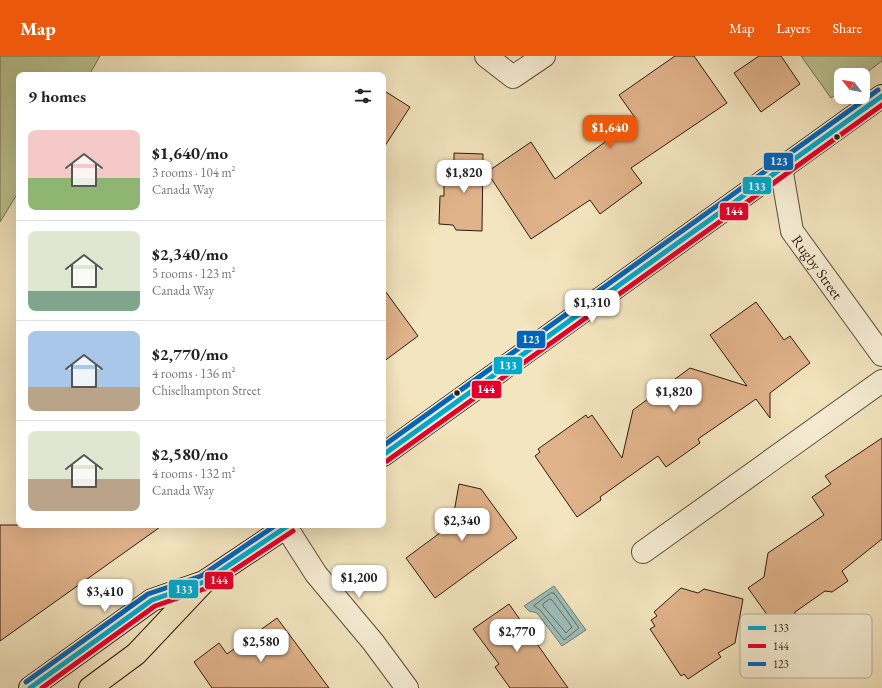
<!DOCTYPE html>
<meta charset="utf-8">
<style>
:root{--surface:#fff;--page:#f6f6f6;--text:#222;--muted:#767676;--line:#e0e0e0;--accent:#ea580c}
body{margin:0;font-family:"EB Garamond",serif;background:var(--page);color:var(--text);height:100vh;display:flex;flex-direction:column;font-size:15px;white-space:nowrap}
*{box-sizing:border-box;margin:0}
p{font-size:13px;color:var(--muted)}
.icon{flex:none;width:22px;height:22px;fill:none;stroke:currentColor;stroke-width:2;stroke-linecap:round;stroke-linejoin:round}
.map{position:relative;flex:1;overflow:hidden}
.side{position:absolute;left:16px;top:16px;width:370px;height:456px;display:flex;flex-direction:column;background:var(--surface);border-radius:8px;box-shadow:0 4px 16px #0002}
.side>*{flex:none}
.needle{width:26px;rotate:301deg}
.buttons{position:absolute;left:834px;top:12px;display:grid;gap:8px}
.buttons a{display:grid;place-items:center;width:36px;height:36px;border-radius:8px;background:var(--surface);box-shadow:0 4px 16px #0002;font-size:20px}
.price{position:absolute;translate:-50% -34px;padding:0 9px;border-radius:8px;background:#fff;color:#222;font-size:13px;line-height:26px;filter:drop-shadow(0 1px 2px #0008)}
.price::after{content:'';position:absolute;left:50%;top:24px;width:12px;height:9px;margin-left:-6px;background:inherit;clip-path:polygon(0 0,100% 0,50% 100%)}
.price.current{background:var(--accent);color:#fff}
ul{padding:0;list-style:none}
li{display:flex;align-items:center;gap:12px;height:100px;padding:0 12px}
li+li{border-top:1px solid var(--line)}
li span{display:grid;place-items:center;flex:none;width:112px;height:80px;border-radius:8px;color:#555}
li>.icon{margin-inline-start:auto}
span .icon{width:48px;height:48px;fill:#fffc;stroke-width:1}
li b{font-size:17px}
h2{display:flex;justify-content:space-between;align-items:center;height:48px;padding:0 12px;font-size:17px}
header{display:flex;align-items:center;gap:24px;box-sizing:border-box;height:56px;padding:0 20px;background:var(--accent);color:#fff}
header strong{font-size:19px}
nav{display:flex;gap:22px;margin-inline-start:auto;font-size:14px}
.map>svg:first-child{display:block}
.green{fill:#bbc491;stroke:#747052}
.water{fill:#9dbdb8;stroke:#707c76}
.lines{fill:none;stroke-linecap:round;stroke-linejoin:round}
.shore{stroke:#656c65;stroke-width:1}
.building{fill:#e1b38b;stroke:#2d1b12}
.minor-casing{stroke:#5e4e3d;stroke-width:24}
.major-casing{stroke:#2d1b12;stroke-width:24}
.minor{stroke:#f7eed5;stroke-width:22}
.major{stroke:#f3e5bf;stroke-width:22}
.bus-1-casing{stroke:#f7eed5;stroke-width:8}
.bus-2-casing{stroke:#f7eed5;stroke-width:8}
.bus-3-casing{stroke:#f7eed5;stroke-width:8}
.bus-1{stroke:#00a9ce;stroke-width:5}
.bus-2{stroke:#e4002b;stroke-width:5}
.bus-3{stroke:#0065bd;stroke-width:5}
.bus-dot{fill:#2d1b12;stroke:#f7eed5;stroke-width:1.5}
.labels{text-anchor:middle;dominant-baseline:central;stroke-width:4;stroke-linejoin:round;paint-order:stroke}
.street-label{font-size:15px;fill:#2d1b12;stroke:#f7eed5}
.key{fill:#f7eed5;stroke:#baaf9a;stroke-width:1}
.key-label{font-size:11px;fill:#2d1b12}
.line-badge{stroke:#f7eed5;stroke-width:1.5}
.badge-label{font-size:11px;text-anchor:middle;font-weight:bold;fill:#fff}
</style>
<header>
<strong>Map</strong>
<nav><a>Map</a><a>Layers</a><a>Share</a></nav>
</header>
<div class="map">
<svg width="882" height="632" viewBox="0 0 882 632">
<rect width="100%" height="100%" fill="#f3e5bf"/>
<filter id="stains"><feTurbulence type="fractalNoise" baseFrequency=".005" numOctaves="4"/><feColorMatrix values="0 0 0 0 .2 0 0 0 0 .09 0 0 0 0 .02 0 0 0 .5 -.17"/></filter>
<radialGradient id="worn" r=".72"><stop offset=".6" stop-color="#630" stop-opacity="0"/><stop offset="1" stop-color="#630" stop-opacity=".3"/></radialGradient>
<path class="green" d="M0 0H100L89 19H19V135L0 166Z
M801 0H882V5L863 19H841V35L831 42Z"/>
<path class="water" d="M554 530 586 574 562 590 537 557 529 555 524 550Z"/>
<g class="lines">
<path class="shore" d="M551 537H554L579 572 564 584 540 554 534 550Z
M550 543 552 544 572 571 566 577 543 550V548Z"/>
</g>
<path class="building" d="M675 0H694L727 47 631 112 642 127 600 158 590 144 531 183 487 116 531 86 555 123 636 63 619 39Z
M759 0H781L800 28 761 56 734 17Z
M383 34 410 51 383 93Z
M454 97 483 98 482 175 456 174 453 169 439 168 440 140H444V124H454Z
M383 232 418 280 383 306Z
M756 246 784 284 790 280 810 307 770 337V362L756 343 698 383 700 387 666 411 658 400 600 441 601 444 577 461 535 400 540 396 538 393 586 359 588 362 592 359 622 402 633 354 690 312 747 330 710 279Z
M882 382V483L842 515 848 525 832 536 825 535 795 556 794 564 782 571 773 567 748 532 764 521 768 497 824 459 812 441 831 428 825 420Z
M459 428 481 433 517 482 435 542 406 502 452 468Z
M0 469H163L0 585Z
M681 532 698 537 704 533 743 543 735 587 718 597 721 601 688 623 684 618 681 620 650 573 655 570 651 564 657 560 654 556Z
M509 548 568 632H510L495 611 499 608 473 573Z
M277 562 329 632H212L194 606 219 587 227 598Z"/>
<g class="lines">
<g class="minor-casing">
<g id="minor">
<path d="M486 0 513 21 544 0"/>
<path id="s1" d="M781 111 792 175 882 299"/>
<path d="M286 471 316 518 373 586 407 632"/>
<path d="M643 496 882 325"/>
</g>
</g>
<g class="major-casing">
<path id="major" d="M383 399 882 40
M30 632 152 544 201 527
M90 632 136 598 204 526 289 469"/>
</g>
<use href="#minor" class="minor"/>
<use href="#major" class="major"/>
<g class="bus-1-casing">
<path id="bus-1" d="M383 399 882 40
M30 632 152 544 204 526 289 469"/>
</g>
<g class="bus-2-casing">
<path id="bus-2" d="M387 405 882 49
M42 632 155 550 207 532 293 475"/>
</g>
<g class="bus-3-casing">
<path id="bus-3" d="M383 390 878 34
M26 626 148 538 201 520 276 469"/>
</g>
<use href="#bus-1" class="bus-1"/>
<use href="#bus-2" class="bus-2"/>
<use href="#bus-3" class="bus-3"/>
</g>
<g class="bus-dot">
<circle cx="837" cy="81" r="3.5"/>
<circle cx="457" cy="337" r="3.5"/>
</g>
<g class="labels">
<g class="street-label">
<text stroke="none"><textPath href="#s1" startOffset="109">Rugby Street</textPath></text>
</g>
</g>
<rect x="740" y="558" width="132" height="64" rx="6" class="key"/>
<rect x="748" y="570" width="18" height="4" fill="#00a9ce"/>
<rect x="748" y="588" width="18" height="4" fill="#e4002b"/>
<rect x="748" y="606" width="18" height="4" fill="#0065bd"/>
<g class="key-label">
<text x="773" y="576">133</text>
<text x="773" y="594">144</text>
<text x="773" y="612">123</text>
</g>
<g class="line-badge">
<rect x="763" y="96" width="31" height="19" rx="4" fill="#0065bd"/>
<rect x="742" y="120" width="30" height="19" rx="4" fill="#00a9ce"/>
<rect x="719" y="146" width="30" height="19" rx="4" fill="#e4002b"/>
<rect x="516" y="274" width="30" height="19" rx="4" fill="#0065bd"/>
<rect x="493" y="300" width="30" height="19" rx="4" fill="#00a9ce"/>
<rect x="471" y="324" width="31" height="19" rx="4" fill="#e4002b"/>
<rect x="204" y="515" width="30" height="19" rx="4" fill="#e4002b"/>
<rect x="168" y="523" width="31" height="20" rx="4" fill="#00a9ce"/>
</g>
<g class="badge-label">
<text x="779" y="109">123</text>
<text x="757" y="134">133</text>
<text x="734" y="159">144</text>
<text x="531" y="287">123</text>
<text x="508" y="313">133</text>
<text x="486" y="337">144</text>
<text x="219" y="528">144</text>
<text x="184" y="537">133</text>
</g>
<rect width="100%" height="100%" filter="url(#stains)"/>
<rect width="100%" height="100%" fill="url(#worn)"/>
</svg>
<div class="buttons">
<a><svg class="needle" viewBox="-14 -14 28 28"><path d="M0-13l5 13h-10z" fill="#e53935"/><path d="M0 13l5-13h-10z" fill="#767676"/></svg></a>
</div>
<b class="price current" style="left:610px;top:93px">$1,640</b>
<b class="price" style="left:464px;top:138px">$1,820</b>
<b class="price" style="left:592px;top:268px">$1,310</b>
<b class="price" style="left:674px;top:357px">$1,820</b>
<b class="price" style="left:462px;top:486px">$2,340</b>
<b class="price" style="left:359px;top:543px">$1,200</b>
<b class="price" style="left:105px;top:557px">$3,410</b>
<b class="price" style="left:517px;top:597px">$2,770</b>
<b class="price" style="left:261px;top:607px">$2,580</b>
<section class="side">
<h2>9 homes<svg class="icon" aria-label="filters" viewBox="0 0 24 24"><path d="M4 7h16M4 17h16"/><circle cx="9" cy="7" r="2"/><circle cx="15" cy="17" r="2"/></svg></h2>
<ul>
<li><span style="background:linear-gradient(#f6c9c9 60%,#8fb573 0)"><svg class="icon" aria-label="home" viewBox="0 0 24 24"><path d="M3 11l9-7 9 7M6 9v11h12V9"/></svg></span><div><b>$1,640/mo</b><p>3 rooms · 104 m²</p><p>Canada Way</p></div></li>
<li><span style="background:linear-gradient(#dfe7d0 75%,#7fa58c 0)"><svg class="icon" aria-label="home" viewBox="0 0 24 24"><path d="M3 11l9-7 9 7M6 9v11h12V9"/></svg></span><div><b>$2,340/mo</b><p>5 rooms · 123 m²</p><p>Canada Way</p></div></li>
<li><span style="background:linear-gradient(#a9c7e8 70%,#b9a48a 0)"><svg class="icon" aria-label="home" viewBox="0 0 24 24"><path d="M3 11l9-7 9 7M6 9v11h12V9"/></svg></span><div><b>$2,770/mo</b><p>4 rooms · 136 m²</p><p>Chiselhampton Street</p></div></li>
<li><span style="background:linear-gradient(#dfe7d0 60%,#b9a48a 0)"><svg class="icon" aria-label="home" viewBox="0 0 24 24"><path d="M3 11l9-7 9 7M6 9v11h12V9"/></svg></span><div><b>$2,580/mo</b><p>4 rooms · 132 m²</p><p>Canada Way</p></div></li>
</ul>
</section>
</div>
